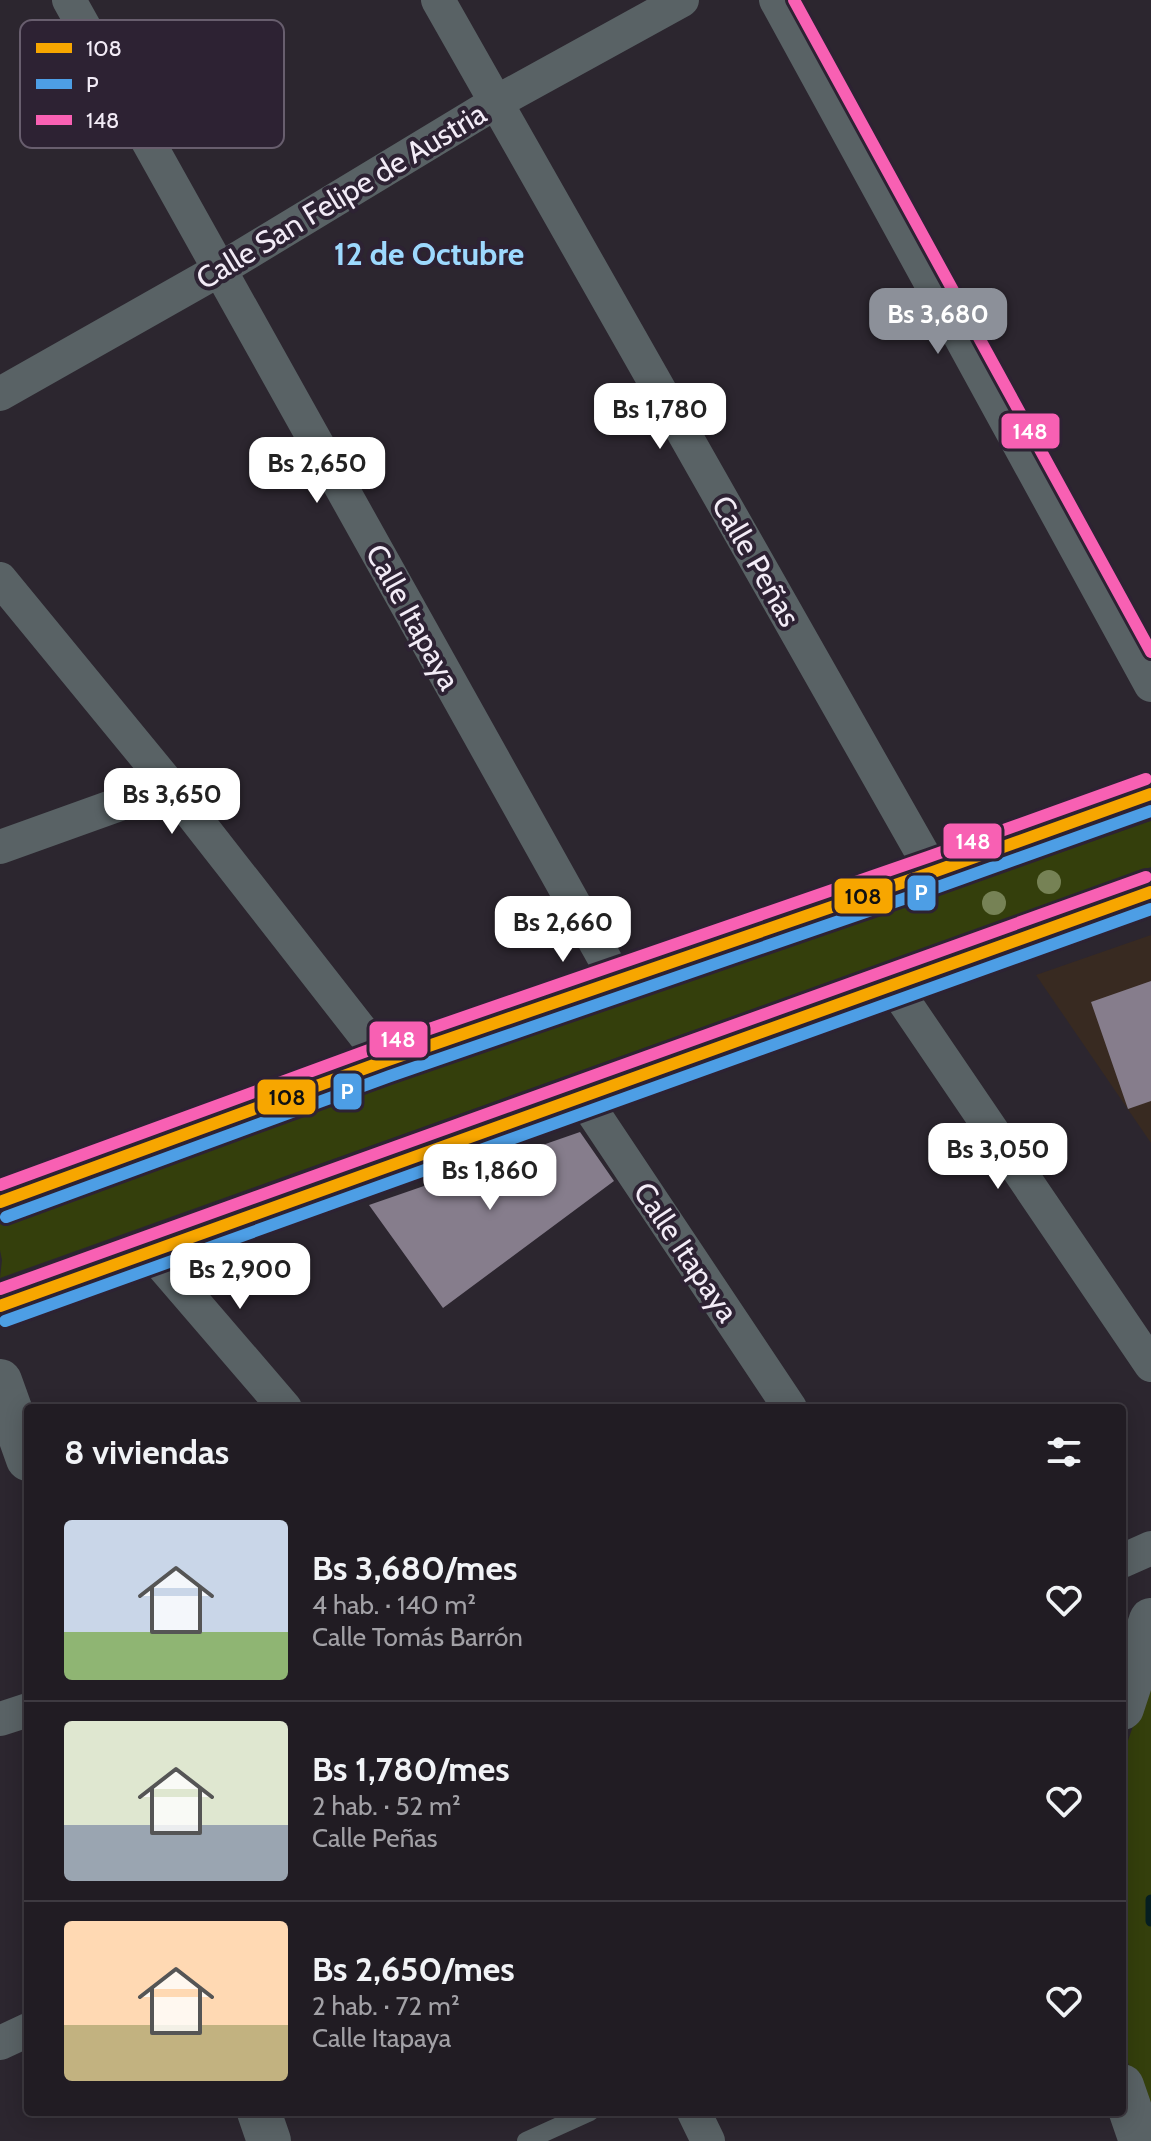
<!DOCTYPE html>
<html lang="es">
<meta charset="utf-8">
<style>
:root{--surface:#211c23;--page:#2d2930;--text:#f1f3f6;--muted:#a2a1a6;--line:#3e3a41;--accent:#8c9099}
body{margin:0;font-family:Cabin,sans-serif;background:var(--page);color:var(--text);height:100vh;display:flex;flex-direction:column;font-size:30px;white-space:nowrap}
*{box-sizing:border-box;margin:0}
p{font-size:26px;color:var(--muted)}
.icon{flex:none;width:44px;height:44px;fill:none;stroke:currentColor;stroke-width:2;stroke-linecap:round;stroke-linejoin:round}
.map{position:relative;flex:1;overflow:hidden}
.sheet{position:absolute;left:24px;top:1404px;width:1102px;height:712px;display:flex;flex-direction:column;background:var(--surface);border-radius:8px;box-shadow:0 4px 20px #0003,0 0 0 2px var(--line)}
.sheet>*{flex:none}
.price{position:absolute;translate:-50% -68px;padding:0 18px;border-radius:16px;background:#fff;color:#222;font-size:26px;line-height:52px;filter:drop-shadow(0 2px 4px #0008)}
.price::after{content:'';position:absolute;left:50%;top:48px;width:24px;height:18px;margin-left:-12px;background:inherit;clip-path:polygon(0 0,100% 0,50% 100%)}
.price.on{background:var(--accent);color:#fff}
ul{padding:0;list-style:none}
li{display:flex;align-items:center;gap:24px;height:200px;padding:0 40px}
li+li{border-top:2px solid var(--line)}
li span{display:grid;place-items:center;flex:none;width:224px;height:160px;border-radius:8px;color:#555}
li>.icon{margin-inline-start:auto}
span .icon{width:96px;height:96px;fill:#fffc;stroke-width:1}
li b{font-size:34px}
h2{display:flex;justify-content:space-between;align-items:center;height:96px;padding:0 40px;font-size:34px}
.map>svg:first-child{display:block}
.medical{fill:#382a21}
.green{fill:#343f0c}
.lines{fill:none;stroke-linecap:round;stroke-linejoin:round}
.stream{stroke:#051e21;stroke-width:11}
.building{fill:#867d8c}
.service{stroke:#596265;stroke-width:18}
.minor{stroke:#596265;stroke-width:34}
.tertiary{stroke:#596265;stroke-width:44}
.bus-1-casing{stroke:#2d2233;stroke-width:18}
.bus-2-casing{stroke:#2d2233;stroke-width:18}
.bus-3-casing{stroke:#2d2233;stroke-width:18}
.bus-1{stroke:#f7a600;stroke-width:12}
.bus-2{stroke:#4d9ee5;stroke-width:12}
.bus-3{stroke:#f860b3;stroke-width:12}
.tree{fill:#768255}
.labels{text-anchor:middle;dominant-baseline:central;stroke-width:8;stroke-linejoin:round;paint-order:stroke}
.street-label{font-size:30px;fill:#f2ebf6;stroke:#2d2233}
.neighbourhood-label{font-size:32px;font-weight:bold;fill:#9dd9fe;stroke:#2d2233}
.key{fill:#2d2233;stroke:#685e6e;stroke-width:2}
.key-label{font-size:22px;fill:#f2ebf6}
.line-badge{stroke:#2d2233;stroke-width:3}
.badge-label{font-size:22px;text-anchor:middle;font-weight:bold;fill:#fff}
.pale-badge-label{font-size:22px;text-anchor:middle;font-weight:bold;fill:#111}
</style>
<div class="map">
<svg width="1151" height="2141" viewBox="0 0 1151 2141">
<rect width="100%" height="100%" fill="#2c262f"/>
<path class="medical" d="M1151 935V1143L1036 975Z"/>
<path class="green" d="M1151 821V867L0 1278 2 1260 0 1250V1223L253 1132Z
M1151 1674V2129L1122 2045V1758Z"/>
<g class="lines">
<path class="stream" d="M1151 1900V1921"/>
</g>
<path class="building" d="M1151 981V1101L1128 1109 1091 1002Z
M580 1132 614 1181 443 1308 369 1205Z"/>
<g class="lines">
<path class="service" d="M526 2141 590 2112"/>
<path class="minor" d="M69 0 617 981
M438 0 933 872
M776 0 1151 685
M0 394 219 270 495 103 682 0
M0 579 170 786 385 1061
M0 847 170 786
M893 985 1151 1365
M582 1096 790 1408
M150 1251 285 1408
M1122 1561 1151 1548
M0 1719 28 1710
M0 2043 28 2030
M694 2112 708 2141"/>
<path class="tertiary" d="M0 1202 385 1061 933 872 1151 794
M0 1306 1151 892
M0 1381 28 1459
M1122 1708 1151 1620
M1122 2086 1141 2141
M259 2112 269 2141"/>
<g class="bus-1-casing">
<path id="bus-1" d="M0 1202 385 1061 933 872 1151 794
M0 1306 1151 892"/>
</g>
<g class="bus-2-casing">
<path id="bus-2" d="M6 1217 390 1076 938 887 1151 811
M5 1321 1151 909"/>
</g>
<g class="bus-3-casing">
<path id="bus-3" d="M794 0 1151 652
M0 1185 380 1046 928 857 1146 779
M0 1289 1146 877"/>
</g>
<use href="#bus-1" class="bus-1"/>
<use href="#bus-2" class="bus-2"/>
<use href="#bus-3" class="bus-3"/>
</g>
<g class="tree">
<circle cx="1049" cy="882" r="12"/>
<circle cx="994" cy="903" r="12"/>
</g>
<g class="labels">
<g class="street-label">
<text transform="translate(341 196) rotate(-31)">Calle San Felipe de Austria</text>
<text transform="translate(756 561) rotate(60)">Calle Peñas</text>
<text transform="translate(413 617) rotate(61)">Calle Itapaya</text>
<text transform="translate(686 1252) rotate(56)">Calle Itapaya</text>
</g>
<g class="neighbourhood-label">
<text x="429" y="253">12 de Octubre</text>
</g>
</g>
<rect x="20" y="20" width="264" height="128" rx="12" class="key"/>
<rect x="36" y="43" width="36" height="10" fill="#f7a600"/>
<rect x="36" y="79" width="36" height="10" fill="#4d9ee5"/>
<rect x="36" y="115" width="36" height="10" fill="#f860b3"/>
<g class="key-label">
<text x="86" y="56">108</text>
<text x="86" y="92">P</text>
<text x="86" y="128">148</text>
</g>
<g class="line-badge">
<rect x="1000" y="412" width="61" height="38" rx="8" fill="#f860b3"/>
<rect x="942" y="822" width="61" height="38" rx="8" fill="#f860b3"/>
<rect x="906" y="874" width="31" height="38" rx="8" fill="#4d9ee5"/>
<rect x="833" y="877" width="61" height="38" rx="8" fill="#f7a600"/>
<rect x="368" y="1020" width="61" height="39" rx="8" fill="#f860b3"/>
<rect x="332" y="1072" width="31" height="39" rx="8" fill="#4d9ee5"/>
<rect x="256" y="1078" width="61" height="38" rx="8" fill="#f7a600"/>
</g>
<g class="badge-label">
<text x="1030" y="439">148</text>
<text x="973" y="849">148</text>
<text x="921" y="900">P</text>
<text x="398" y="1047">148</text>
<text x="347" y="1099">P</text>
</g>
<g class="pale-badge-label">
<text x="863" y="904">108</text>
<text x="287" y="1105">108</text>
</g>
</svg>
<b class="price on" style="left:938px;top:356px">Bs 3,680</b>
<b class="price" style="left:660px;top:451px">Bs 1,780</b>
<b class="price" style="left:317px;top:505px">Bs 2,650</b>
<b class="price" style="left:172px;top:836px">Bs 3,650</b>
<b class="price" style="left:563px;top:964px">Bs 2,660</b>
<b class="price" style="left:998px;top:1191px">Bs 3,050</b>
<b class="price" style="left:490px;top:1212px">Bs 1,860</b>
<b class="price" style="left:240px;top:1311px">Bs 2,900</b>
<section class="sheet">
<h2>8 viviendas<svg class="icon" aria-label="filters" viewBox="0 0 24 24"><path d="M4 7h16M4 17h16"/><circle cx="9" cy="7" r="2"/><circle cx="15" cy="17" r="2"/></svg></h2>
<ul>
<li><span style="background:linear-gradient(#c9d6e8 70%,#8fb573 0)"><svg class="icon" aria-label="home" viewBox="0 0 24 24"><path d="M3 11l9-7 9 7M6 9v11h12V9"/></svg></span><div><b>Bs 3,680/mes</b><p>4 hab. · 140 m²</p><p>Calle Tomás Barrón</p></div><svg class="icon" aria-label="heart" viewBox="0 0 24 24"><path d="M12 20l-8-8c-3-5 5-10 8-4 3-6 11-1 8 4z"/></svg></li>
<li><span style="background:linear-gradient(#dfe7d0 65%,#9aa5b1 0)"><svg class="icon" aria-label="home" viewBox="0 0 24 24"><path d="M3 11l9-7 9 7M6 9v11h12V9"/></svg></span><div><b>Bs 1,780/mes</b><p>2 hab. · 52 m²</p><p>Calle Peñas</p></div><svg class="icon" aria-label="heart" viewBox="0 0 24 24"><path d="M12 20l-8-8c-3-5 5-10 8-4 3-6 11-1 8 4z"/></svg></li>
<li><span style="background:linear-gradient(#ffd9b3 65%,#c2b280 0)"><svg class="icon" aria-label="home" viewBox="0 0 24 24"><path d="M3 11l9-7 9 7M6 9v11h12V9"/></svg></span><div><b>Bs 2,650/mes</b><p>2 hab. · 72 m²</p><p>Calle Itapaya</p></div><svg class="icon" aria-label="heart" viewBox="0 0 24 24"><path d="M12 20l-8-8c-3-5 5-10 8-4 3-6 11-1 8 4z"/></svg></li>
</ul>
</section>
</div>
